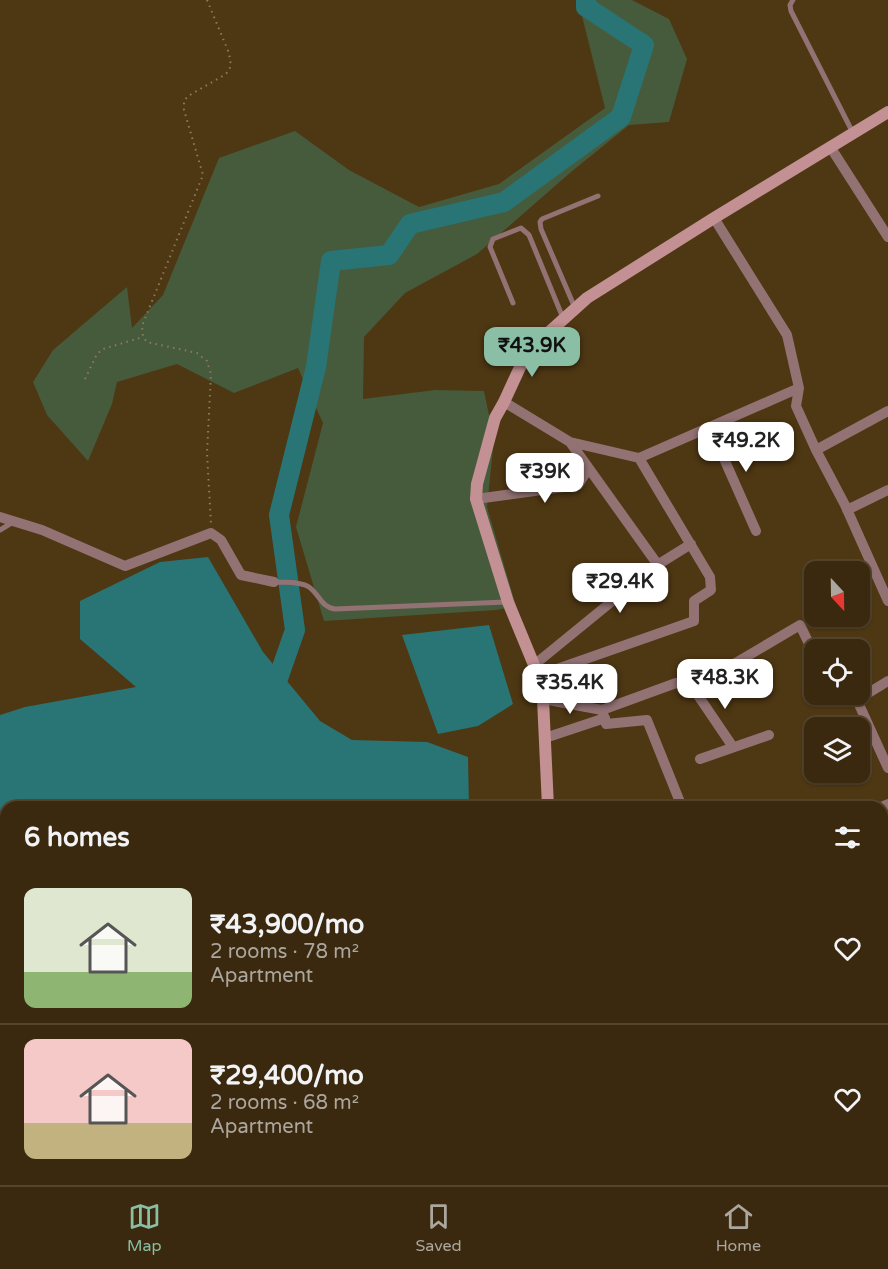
<!DOCTYPE html>
<meta charset="utf-8">
<style>
:root{--surface:#3a290e;--page:#45351c;--text:#f1f3f6;--muted:#aba69e;--line:#54452e;--accent:#8abfa5}
body{margin:0;font-family:"Varela Round",sans-serif;background:var(--page);color:var(--text);height:100vh;display:flex;flex-direction:column;font-size:22px;white-space:nowrap}
*{box-sizing:border-box;margin:0}
p{font-size:20px;color:var(--muted)}
.icon{flex:none;width:33px;height:33px;fill:none;stroke:currentColor;stroke-width:2;stroke-linecap:round;stroke-linejoin:round}
.map{position:relative;flex:1;overflow:hidden}
.drawer{position:absolute;left:0px;top:801px;width:888px;height:384px;display:flex;flex-direction:column;background:var(--surface);border-radius:18px 18px 0 0;box-shadow:0 2px 4px #0004,0 0 0 2px var(--line)}
.drawer>*{flex:none}
.needle{width:39px;rotate:158deg}
.tools{position:absolute;left:804px;top:561px;display:grid;gap:12px}
.tools a{display:grid;place-items:center;width:66px;height:66px;border-radius:12px;background:var(--surface);box-shadow:0 2px 4px #0004,0 0 0 2px var(--line);font-size:30px}
.price{position:absolute;translate:-50% -51px;padding:0 14px;border-radius:12px;background:#fff;color:#222;font-size:20px;line-height:39px;filter:drop-shadow(0 2px 3px #0008)}
.price::after{content:'';position:absolute;left:50%;top:36px;width:18px;height:14px;margin-left:-9px;background:inherit;clip-path:polygon(0 0,100% 0,50% 100%)}
.price.on{background:var(--accent);color:#111}
ul{padding:0;list-style:none}
li{display:flex;align-items:center;gap:18px;height:150px;padding:0 24px}
li+li{border-top:2px solid var(--line)}
li span{display:grid;place-items:center;flex:none;width:168px;height:120px;border-radius:12px;color:#555}
li>.icon{margin-inline-start:auto}
span .icon{width:72px;height:72px;fill:#fffc;stroke-width:1}
li b{font-size:26px}
h2{display:flex;justify-content:space-between;align-items:center;height:72px;padding:0 24px;font-size:26px}
.tab-bar{display:flex;justify-content:space-around;align-items:center;height:84px;border-top:2px solid var(--line);background:var(--surface);font-size:16px;color:var(--muted)}
.tab-bar a{display:grid;justify-items:center;gap:3px}
.tab-bar .on{color:var(--accent)}
.map>svg:first-child{display:block}
.green{fill:#465b3c}
.water{fill:#297575}
.lines{fill:none;stroke-linecap:round;stroke-linejoin:round}
.river{stroke:#297575;stroke-width:20}
.path{stroke:#8e7b5d;stroke-width:2;stroke-dasharray:1.5 4.5;stroke-linecap:butt}
.lane{stroke:#937274;stroke-width:5}
.street{stroke:#937274;stroke-width:10}
.secondary{stroke:#c39093;stroke-width:12}
</style>
<div class="map">
<svg width="888" height="1185" viewBox="0 0 888 1185">
<rect width="100%" height="100%" fill="#4e3713"/>
<path class="green" d="M578 0H632L669 19 687 59 669 122 629 125 571 172 477 254 405 293 364 337 363 399 435 390 484 391 494 439 487 507 516 606 496 610 324 621 296 527 323 423 298 368 234 393 177 364 117 382 112 404 88 461 47 415 33 382 53 350 127 287 132 328 163 295 219 158 295 131 349 170 419 207 499 184 605 108Z
M888 1163V1185H853L862 1179H882V1167Z"/>
<path class="water" d="M208 557 263 652 320 721 352 740 427 742 468 757 469 807H6V919L0 922V715L25 707 136 687 80 639V601L160 562Z
M489 625 513 704 478 726 438 734 402 635Z"/>
<g class="lines">
<path class="river" d="M266 692 274 690 295 630 279 515 316 367 331 261 389 255 410 224 504 202 621 117 644 45 586 7V0"/>
<path class="path" d="M207 0 229 53 231 66 226 74 188 96 184 101V110L203 175 142 326 143 337 147 342 197 353 207 361 211 374 207 453 211 524
M85 379 97 354 103 349 143 337"/>
<path class="lane" d="M793 0 790 5 791 11 853 133
M513 303 490 247 493 239 521 228 529 235 563 318
M575 308 541 229 540 222 542 219 598 196
M0 530 13 522
M274 582C284 583 300 581 309 587 319 594 322 608 335 609L506 602"/>
<path class="street" d="M831 148 888 237
M714 218 787 335 799 388 796 406 816 450 845 505 888 601
M504 402 570 442 639 458 799 388
M710 427 756 531
M570 442 658 565
M816 450 888 411
M476 499 578 485 588 469
M847 510 888 490
M0 517 42 530 125 566 211 533 221 540 241 575 274 582
M534 665 654 567 691 544
M537 676 694 621V601L711 590 710 577 639 458
M693 688 733 747
M850 694 857 700 888 768
M543 699 602 710 676 683 693 688 800 625 814 654
M857 700 888 681
M602 710 606 724 647 720 682 807
M545 738 605 718
M700 759 769 735
M881 807 888 804
M882 881 886 890
M0 940 6 937
M882 956 888 953
M0 961 6 958
M882 1021 888 1017
M882 1042 888 1052
M882 1085 888 1081
M0 1097 6 1113
M0 1137 6 1135
M32 1179 34 1185
M139 1179 141 1185
M240 1179 243 1185
M147 1185 163 1179"/>
<path class="secondary" d="M548 807 543 699 534 665 508 602 476 499 477 484 495 418 504 402 527 352 587 298 714 218 888 112
M660 1179 663 1185"/>
</g>
</svg>
<div class="tools">
<a><svg class="needle" viewBox="-14 -14 28 28"><path d="M0-13l5 13h-10z" fill="#e53935"/><path d="M0 13l5-13h-10z" fill="#aba69e"/></svg></a>
<a><svg class="icon" aria-label="locate" viewBox="0 0 24 24"><circle cx="12" cy="12" r="6"/><path d="M12 2v4M12 18v4M2 12h4M18 12h4"/></svg></a>
<a><svg class="icon" aria-label="layers" viewBox="0 0 24 24"><path d="M12 4l9 5-9 5-9-5zM3 14l9 5 9-5"/></svg></a>
</div>
<b class="price on" style="left:532px;top:378px">₹43.9K</b>
<b class="price" style="left:746px;top:473px">₹49.2K</b>
<b class="price" style="left:545px;top:504px">₹39K</b>
<b class="price" style="left:620px;top:614px">₹29.4K</b>
<b class="price" style="left:725px;top:710px">₹48.3K</b>
<b class="price" style="left:570px;top:715px">₹35.4K</b>
<section class="drawer">
<h2>6 homes<svg class="icon" aria-label="filters" viewBox="0 0 24 24"><path d="M4 7h16M4 17h16"/><circle cx="9" cy="7" r="2"/><circle cx="15" cy="17" r="2"/></svg></h2>
<ul>
<li><span style="background:linear-gradient(#dfe7d0 70%,#8fb573 0)"><svg class="icon" aria-label="home" viewBox="0 0 24 24"><path d="M3 11l9-7 9 7M6 9v11h12V9"/></svg></span><div><b>₹43,900/mo</b><p>2 rooms · 78 m²</p><p>Apartment</p></div><svg class="icon" aria-label="heart" viewBox="0 0 24 24"><path d="M12 20l-8-8c-3-5 5-10 8-4 3-6 11-1 8 4z"/></svg></li>
<li><span style="background:linear-gradient(#f6c9c9 70%,#c2b280 0)"><svg class="icon" aria-label="home" viewBox="0 0 24 24"><path d="M3 11l9-7 9 7M6 9v11h12V9"/></svg></span><div><b>₹29,400/mo</b><p>2 rooms · 68 m²</p><p>Apartment</p></div><svg class="icon" aria-label="heart" viewBox="0 0 24 24"><path d="M12 20l-8-8c-3-5 5-10 8-4 3-6 11-1 8 4z"/></svg></li>
</ul>
</section>
</div>
<nav class="tab-bar">
<a class="on"><svg class="icon" aria-label="map" viewBox="0 0 24 24"><path d="M3 6l6-2 6 2 6-2v14l-6 2-6-2-6 2zM9 4v14M15 6v14"/></svg>Map</a>
<a><svg class="icon" aria-label="saved" viewBox="0 0 24 24"><path d="M7 4h10v16l-5-4-5 4z"/></svg>Saved</a>
<a><svg class="icon" aria-label="home" viewBox="0 0 24 24"><path d="M3 11l9-7 9 7M6 9v11h12V9"/></svg>Home</a>
</nav>
